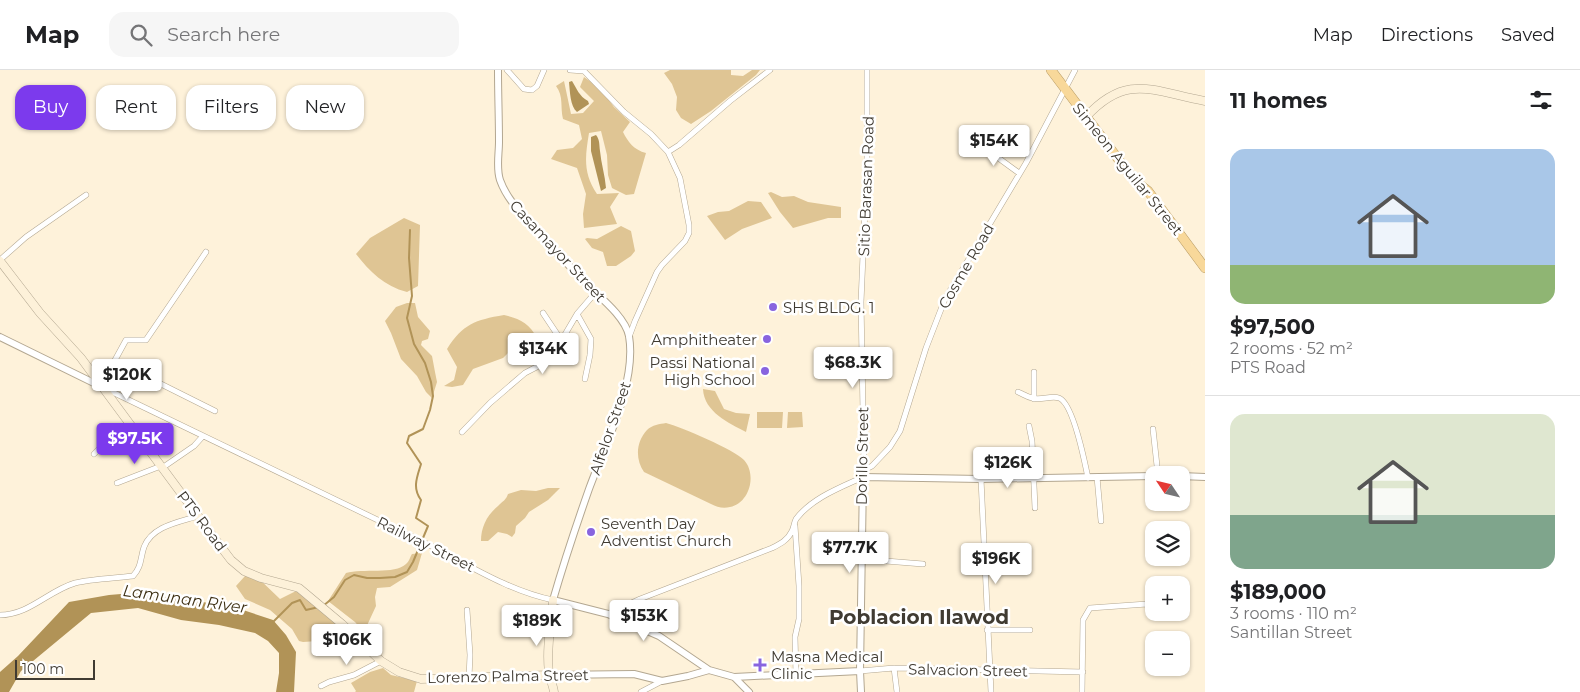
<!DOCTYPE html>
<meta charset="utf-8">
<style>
:root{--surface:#fff;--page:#f6f6f6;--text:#202124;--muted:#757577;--line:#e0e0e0;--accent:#7c3aed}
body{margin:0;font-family:Montserrat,sans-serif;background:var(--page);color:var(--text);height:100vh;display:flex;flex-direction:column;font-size:19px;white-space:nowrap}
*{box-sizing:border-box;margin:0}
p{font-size:16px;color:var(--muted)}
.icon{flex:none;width:28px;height:28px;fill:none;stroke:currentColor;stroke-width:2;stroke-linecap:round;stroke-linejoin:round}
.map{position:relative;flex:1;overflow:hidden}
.details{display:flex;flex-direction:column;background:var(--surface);width:375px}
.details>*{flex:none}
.banner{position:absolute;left:15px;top:15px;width:475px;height:45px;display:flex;gap:10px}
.needle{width:32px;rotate:305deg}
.controls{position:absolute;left:1145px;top:396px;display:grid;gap:10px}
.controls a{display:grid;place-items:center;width:45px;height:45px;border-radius:10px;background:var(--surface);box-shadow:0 1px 4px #0004;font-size:25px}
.scale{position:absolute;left:15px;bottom:12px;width:80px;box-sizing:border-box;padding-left:5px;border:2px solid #403b32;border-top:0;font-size:14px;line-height:18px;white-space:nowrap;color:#403b32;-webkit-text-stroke:4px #fff;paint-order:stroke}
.price{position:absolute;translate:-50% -42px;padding:0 11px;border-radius:5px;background:#fff;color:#222;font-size:16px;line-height:32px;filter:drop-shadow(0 1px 2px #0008)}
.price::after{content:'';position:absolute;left:50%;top:30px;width:15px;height:11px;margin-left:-8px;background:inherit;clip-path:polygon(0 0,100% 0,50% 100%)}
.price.active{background:var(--accent);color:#fff}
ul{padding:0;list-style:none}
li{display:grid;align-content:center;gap:10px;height:265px;padding:0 25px}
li+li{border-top:1px solid var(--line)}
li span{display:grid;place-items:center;height:155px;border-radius:15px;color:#555}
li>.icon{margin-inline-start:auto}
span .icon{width:90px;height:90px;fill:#fffc;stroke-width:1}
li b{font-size:21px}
h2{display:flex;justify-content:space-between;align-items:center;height:60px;padding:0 25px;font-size:21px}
.pill{padding:0 18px;border-radius:15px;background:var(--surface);box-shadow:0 1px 4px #0004;font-size:18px;line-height:45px}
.pill.active{background:var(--accent);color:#fff}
header{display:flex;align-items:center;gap:30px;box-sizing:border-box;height:70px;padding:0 25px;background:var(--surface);border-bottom:1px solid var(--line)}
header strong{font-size:24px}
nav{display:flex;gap:28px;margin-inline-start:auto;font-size:18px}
.search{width:350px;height:45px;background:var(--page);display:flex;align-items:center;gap:12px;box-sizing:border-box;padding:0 18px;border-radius:15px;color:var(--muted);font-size:19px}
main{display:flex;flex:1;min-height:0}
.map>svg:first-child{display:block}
.green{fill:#dfc594}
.water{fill:#b19357}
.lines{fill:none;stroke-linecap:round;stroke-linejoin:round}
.stream{stroke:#b19357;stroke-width:2}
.minor-casing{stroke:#b3a791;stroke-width:6}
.tertiary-casing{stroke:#b3a791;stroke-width:8}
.secondary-casing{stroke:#b3a791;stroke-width:9}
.trunk-casing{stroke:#b79b65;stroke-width:10}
.minor{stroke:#fff;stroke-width:5}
.tertiary{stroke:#fff;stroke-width:6}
.secondary{stroke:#fdf1d9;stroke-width:8}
.trunk{stroke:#f8d89a;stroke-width:9}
.poi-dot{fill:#8864df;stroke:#fff;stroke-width:2}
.labels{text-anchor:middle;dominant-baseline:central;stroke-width:5;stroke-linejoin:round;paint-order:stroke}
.street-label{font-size:15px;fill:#403b32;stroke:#fff}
.poi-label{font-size:15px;fill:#403b32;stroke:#fff;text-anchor:start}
.water-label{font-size:16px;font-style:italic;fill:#3e3014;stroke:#fff}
.district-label{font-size:20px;font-weight:bold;fill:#403b32;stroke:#fff}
</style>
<header>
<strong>Map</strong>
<div class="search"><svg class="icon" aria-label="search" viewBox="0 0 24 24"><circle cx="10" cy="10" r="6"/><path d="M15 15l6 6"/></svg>Search here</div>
<nav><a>Map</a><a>Directions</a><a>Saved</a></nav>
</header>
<main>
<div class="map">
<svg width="1205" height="622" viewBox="0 0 1205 622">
<rect width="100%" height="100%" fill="#fef2da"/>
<path class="green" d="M670 0H731V5L743 6 752 0H760L756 5 711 41 691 54 681 48 676 40 677 27 672 14 664 3Z
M584 7 600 18 614 37 630 52 623 62C628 72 634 80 646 83L634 124 626 125 612 118 608 105 607 85 601 61 589 63C585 87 583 103 597 124L619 123 610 137 617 154 584 158 583 144 586 124 577 98 551 89 557 80 573 78 582 69 579 55 563 49C560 37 564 27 556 16L564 11 571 44 583 43 594 31 580 17Z
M771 122 782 127 794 126 808 132 841 137V148H828L793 158 780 142 768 123Z
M748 131 761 132 772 148 742 159 725 170 707 146 718 142 729 141Z
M404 148 420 155 418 216 407 222C384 216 370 202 356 184L370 168Z
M621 156 631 161 635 181 631 186 616 196H607L603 182 592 178 585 169 587 168 597 169Z
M407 233H415L418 247 430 261 428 269 422 271 421 275 432 286 435 302 437 312 432 328 426 322 417 306 401 289 391 263 385 251 396 237Z
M504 245C520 249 529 253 537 268L534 277 527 278 515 276 503 288 473 299 463 315 452 317 444 316 454 310 457 297 447 279C463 254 475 250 504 245Z
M703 319 715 321 724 339 736 343 750 344 746 362C729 353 704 342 703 319Z
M757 342H783L782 358H757Z
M788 342H802L803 357 787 358Z
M666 353C681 357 735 380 744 390 757 404 750 433 730 437 723 439 717 437 711 434L644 402C635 389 636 372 647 360 652 355 660 354 666 353Z
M548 418H560L548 430 529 442 525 448 516 456 515 463 512 467 507 464 498 462 488 471H481C481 457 487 445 498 436 503 431 506 430 508 424L521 420 536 421Z
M422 483 417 500 390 517 377 518 375 527 376 536 364 562 355 552 328 531 346 503C362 498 395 505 406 494 409 492 410 487 412 484Z
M245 506H256L280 529 296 521 310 528 348 564V569L303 572 299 571 292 559 270 540 245 529 236 516Z
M383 598 391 605 417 611 414 622H355L356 621 351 613 370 602Z"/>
<path class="water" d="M572 11C577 19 579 26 588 31L589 34 577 42C570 36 570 22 569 12Z
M596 65C600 70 599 74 600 81 601 93 605 105 606 118L601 121 591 81V67Z
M133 523 192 530 240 539 273 550 286 565 296 582 294 622H276L279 603V583L268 571 255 563 219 555 181 550 138 538 91 543 21 601 9 622H0V602L18 586 69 532 109 525Z"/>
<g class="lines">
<path class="stream" d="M323 536 334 527 345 510 354 505 367 508H380L395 507 407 502 413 492 428 456 416 448 421 430C412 418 417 407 421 394L407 373 409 366 423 359 430 340 433 326 431 312 425 293 414 274 407 248 412 226 409 188 410 160
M273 552 292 533 300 530 306 540 319 537"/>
<g class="minor-casing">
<path id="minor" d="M507 0 524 19 532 20 537 16 544 0
M570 0 584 1 624 42 651 64 668 82 680 108 689 155V163L685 171 662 195 657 202 635 251 629 267
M980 76 997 87 1019 103
M668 82 679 75 730 31 770 0
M0 190 26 167 86 125
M543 243 561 270
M577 244 591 269 590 285 585 309
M115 291 215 341
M1034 302V329
M99 312 109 301 126 270H146L206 182
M104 318C207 368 311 418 415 468 460 489 504 520 553 530
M1018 322C1023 324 1027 327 1032 328 1041 331 1051 325 1059 328 1073 333 1085 393 1088 408
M1029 356 1032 371 1035 438
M1153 359 1158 405
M462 362 490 333 525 303 550 290 577 244 596 222
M984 380 981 409 991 622
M94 384 104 374 135 361
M162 398 194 376 203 366
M864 400 872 396 890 377 900 361 926 278 945 229 1026 93 1075 0
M1097 407 1101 451
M117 413 161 396
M795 456 799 516V549L795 567 796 604
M861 489 923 494
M467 540 470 585 469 608
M608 544 640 529 772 478C780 474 788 470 792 461 794 457 794 453 796 449 812 428 839 418 863 407L864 396 861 232 867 92V0
M0 545C29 545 48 521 75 513 90 509 116 508 133 506 142 496 140 489 144 477 152 456 179 452 198 446
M987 560H1030
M894 598 897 622
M860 601 894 598 1083 602
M321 616 329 612 354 605 381 591
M641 622 662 611
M1082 622 1083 550 1090 538 1147 534 1154 535"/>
</g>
<g class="tertiary-casing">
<path id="tertiary" d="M498 0C498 24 499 48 499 72 499 84 496 98 500 110 506 127 518 140 530 153 550 177 573 200 595 222 607 233 626 250 629 266 637 313 605 375 589 419 576 456 564 492 553 530L608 544 659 566 709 600 734 607 749 622
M0 267 102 317
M1181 406 1205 407
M549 605 634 604 662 611 688 606 709 600
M734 607 860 601
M861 622 860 601 863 407 981 409 1154 406"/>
</g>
<g class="secondary-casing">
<path id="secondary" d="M1086 47C1127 2 1154 22 1205 31
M0 191 40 243 81 288 215 469 231 490 244 501 261 508 299 518 342 554 381 591 399 602 421 609 549 605
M553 530C551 554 546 579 549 603 550 609 553 615 554 622"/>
</g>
<g class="trunk-casing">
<path id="trunk" d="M1051 0 1134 110 1148 121 1205 198"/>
</g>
<use href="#minor" class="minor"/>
<use href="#tertiary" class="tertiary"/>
<use href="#secondary" class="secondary"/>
<use href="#trunk" class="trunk"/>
</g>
<g class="poi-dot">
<circle cx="773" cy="237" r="5"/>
<circle cx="767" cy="269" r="5"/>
<circle cx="765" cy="301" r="5"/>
<circle cx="591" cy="462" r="5"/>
<path d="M757.5 587.5h5v5h5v5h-5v5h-5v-5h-5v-5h5z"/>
</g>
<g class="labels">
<g class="street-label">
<text transform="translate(1128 99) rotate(51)">Simeon Aguilar Street</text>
<text transform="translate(866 116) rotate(-88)">Sitio Barasan Road</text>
<text transform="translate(558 181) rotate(47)">Casamayor Street</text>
<text transform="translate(966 196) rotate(-60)">Cosme Road</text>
<text transform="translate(610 358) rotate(-71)">Alfelor Street</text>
<text transform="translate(862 386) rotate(-89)">Dorillo Street</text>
<text transform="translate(202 451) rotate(53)">PTS Road</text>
<text transform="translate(426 474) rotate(26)">Railway Street</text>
<text transform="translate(968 600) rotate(1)">Salvacion Street</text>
<text transform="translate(508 606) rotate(-1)">Lorenzo Palma Street</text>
</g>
<g class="poi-label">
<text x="783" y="237">SHS BLDG. 1</text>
<text x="757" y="269" text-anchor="end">Amphitheater</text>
<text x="755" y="292" text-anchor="end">Passi National<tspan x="755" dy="17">High School</tspan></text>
<text x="601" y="453">Seventh Day<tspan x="601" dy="17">Adventist Church</tspan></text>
<text x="771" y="586">Masna Medical<tspan x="771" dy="17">Clinic</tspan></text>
</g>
<g class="water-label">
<text transform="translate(185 529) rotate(8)">Lamunan River</text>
</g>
<g class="district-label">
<text x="919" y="547">Poblacion Ilawod</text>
</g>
</g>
</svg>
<div class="controls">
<a><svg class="needle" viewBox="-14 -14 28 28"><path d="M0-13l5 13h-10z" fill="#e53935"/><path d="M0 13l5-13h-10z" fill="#757577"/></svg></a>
<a><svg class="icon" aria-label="layers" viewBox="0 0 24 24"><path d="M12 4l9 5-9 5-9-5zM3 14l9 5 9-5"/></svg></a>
<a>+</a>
<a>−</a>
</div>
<div class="scale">100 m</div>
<b class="price" style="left:994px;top:97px">$154K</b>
<b class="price" style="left:543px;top:305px">$134K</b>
<b class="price" style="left:853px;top:319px">$68.3K</b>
<b class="price" style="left:127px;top:331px">$120K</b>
<b class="price active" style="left:135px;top:395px">$97.5K</b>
<b class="price" style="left:1008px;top:419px">$126K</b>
<b class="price" style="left:850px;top:504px">$77.7K</b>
<b class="price" style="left:996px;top:515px">$196K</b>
<b class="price" style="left:644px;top:572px">$153K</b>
<b class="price" style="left:537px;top:577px">$189K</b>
<b class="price" style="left:347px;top:596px">$106K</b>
<div class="banner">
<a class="pill active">Buy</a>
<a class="pill">Rent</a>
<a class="pill">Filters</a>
<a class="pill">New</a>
</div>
</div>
<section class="details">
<h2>11 homes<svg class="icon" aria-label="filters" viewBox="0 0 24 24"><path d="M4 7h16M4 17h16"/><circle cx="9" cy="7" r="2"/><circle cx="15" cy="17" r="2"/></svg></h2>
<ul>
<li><span style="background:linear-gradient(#a9c7e8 75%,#8fb573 0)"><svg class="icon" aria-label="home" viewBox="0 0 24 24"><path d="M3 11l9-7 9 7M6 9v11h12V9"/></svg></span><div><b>$97,500</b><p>2 rooms · 52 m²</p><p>PTS Road</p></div></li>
<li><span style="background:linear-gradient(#dfe7d0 65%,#7fa58c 0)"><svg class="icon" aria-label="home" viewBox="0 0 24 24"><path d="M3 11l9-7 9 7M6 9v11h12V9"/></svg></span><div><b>$189,000</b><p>3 rooms · 110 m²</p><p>Santillan Street</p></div></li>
</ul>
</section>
</main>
